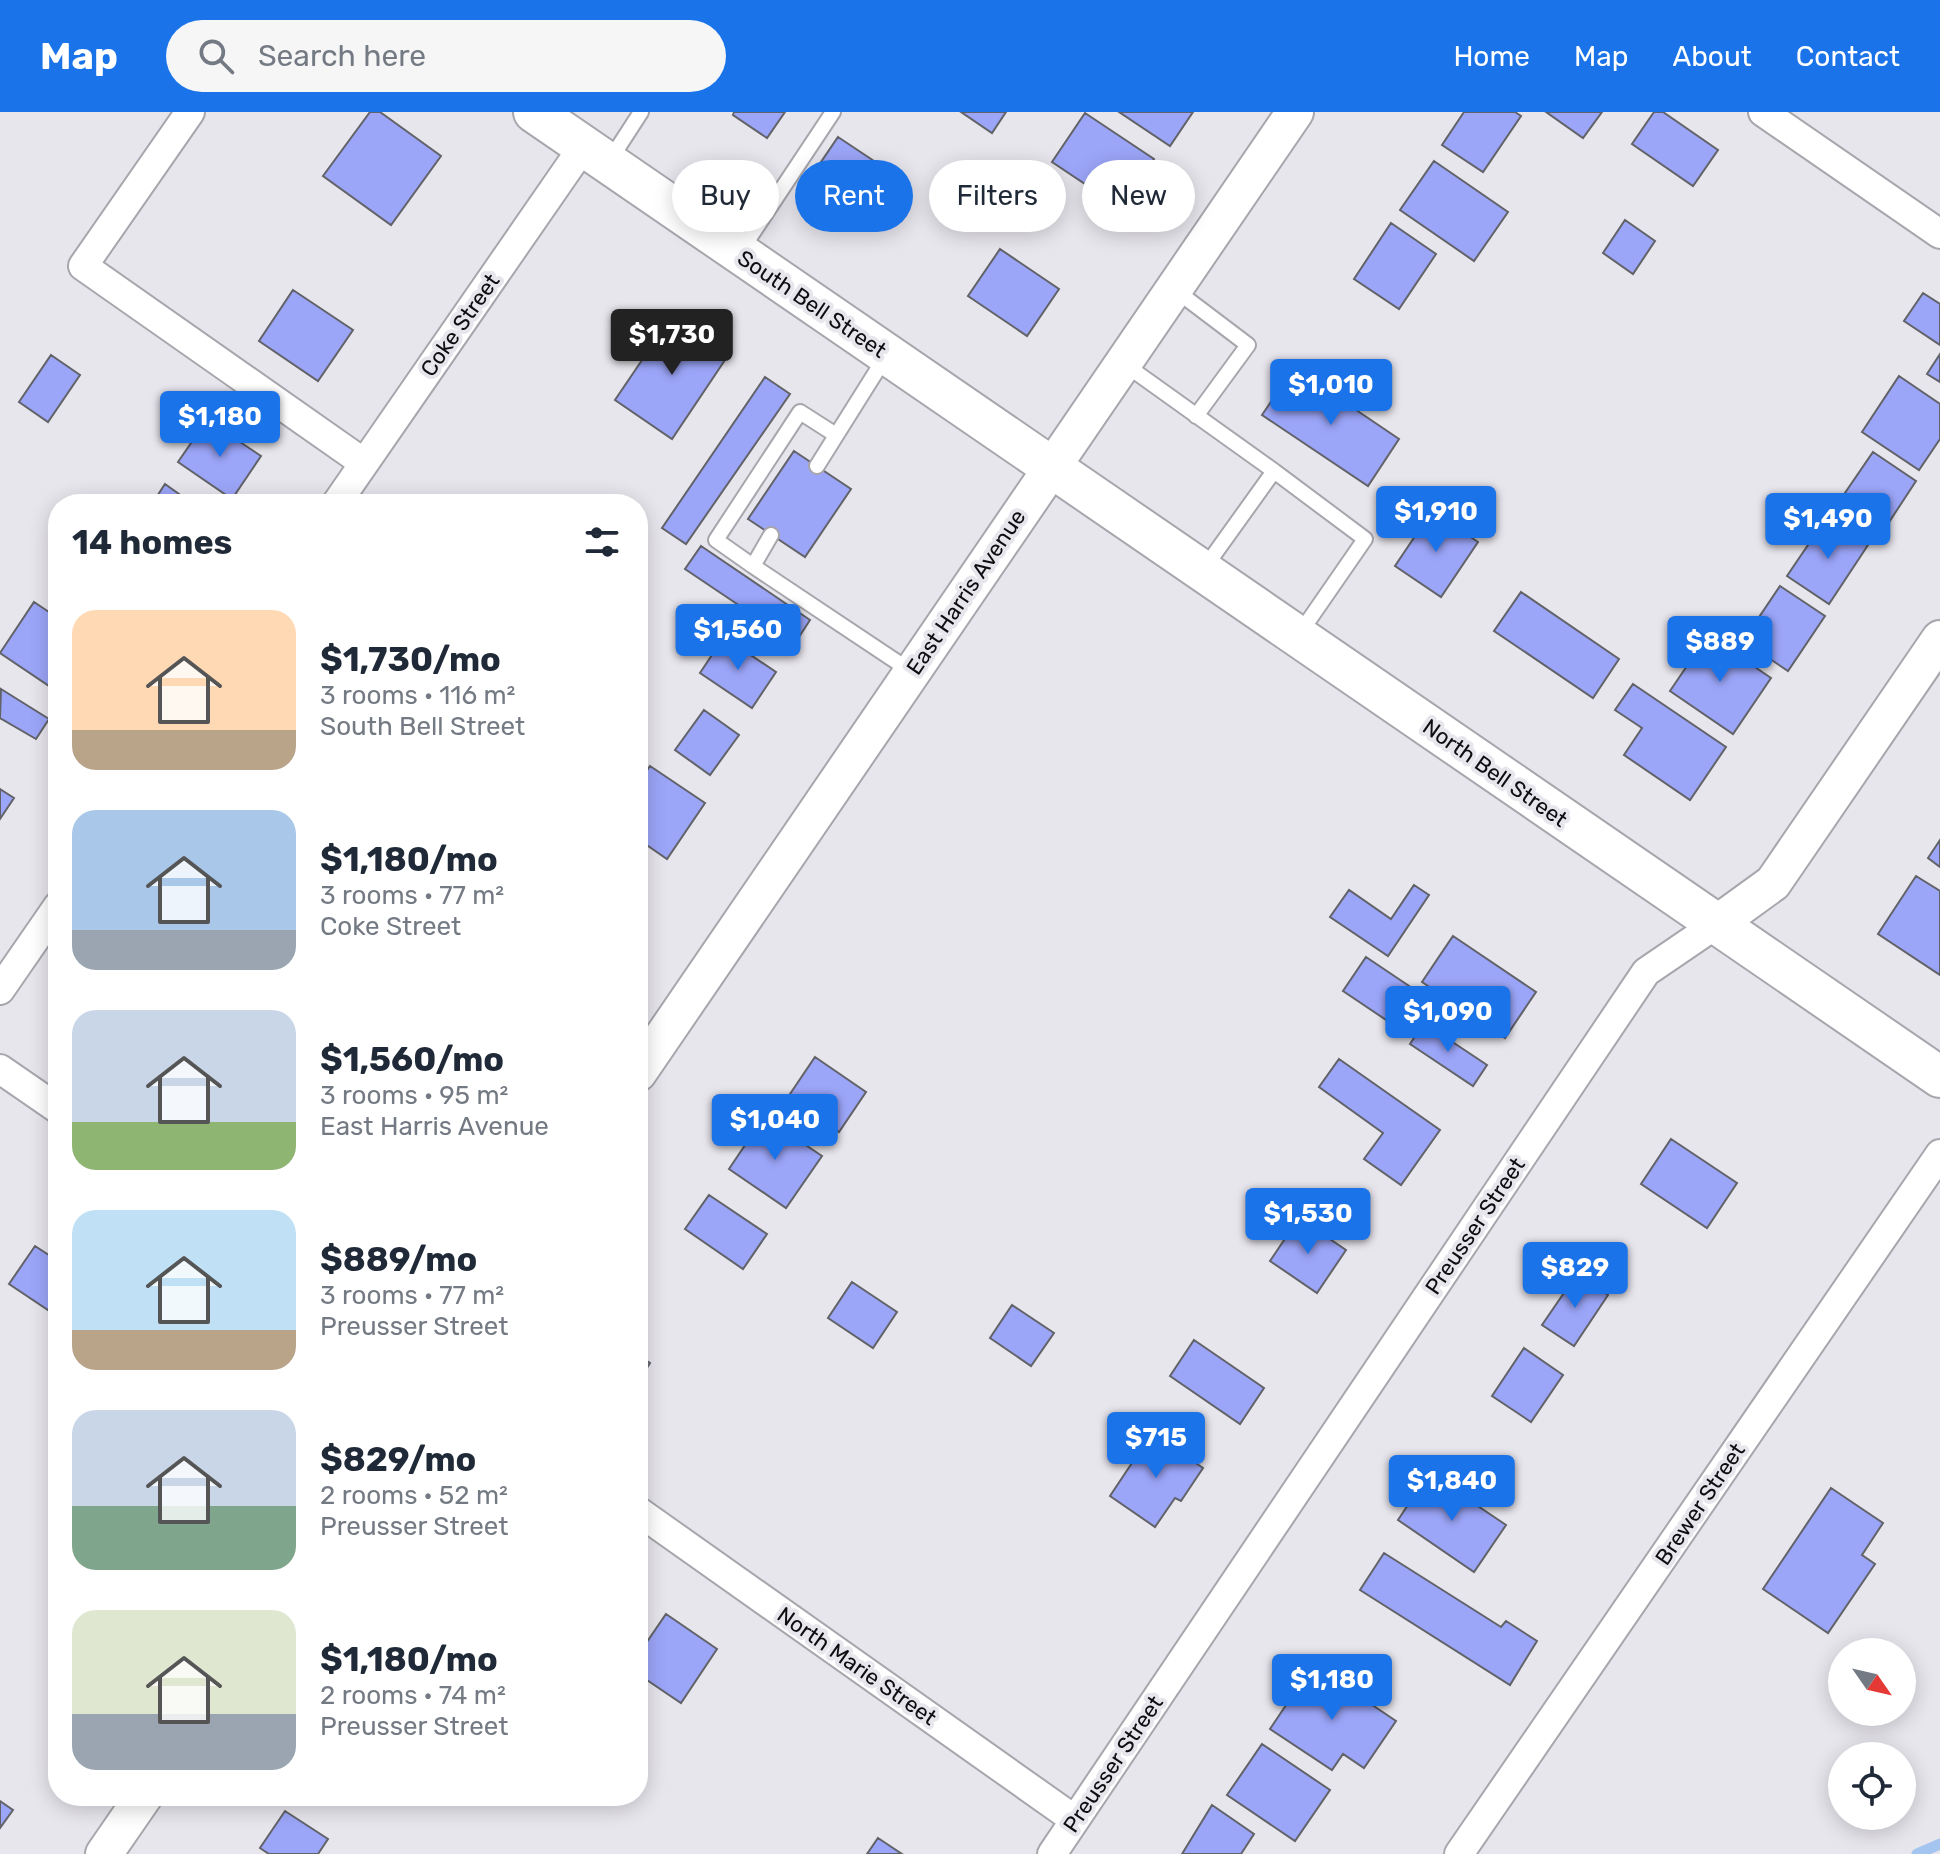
<!DOCTYPE html>
<meta charset="utf-8">
<style>
:root{--surface:#fff;--page:#f6f6f7;--text:#1f2937;--muted:#747a83;--accent:#1a73e8}
body{margin:0;font-family:Rubik,sans-serif;background:var(--page);color:var(--text);height:100vh;display:flex;flex-direction:column;font-size:30px;white-space:nowrap}
*{box-sizing:border-box;margin:0}
p{font-size:26px;color:var(--muted)}
.icon{flex:none;width:44px;height:44px;fill:none;stroke:currentColor;stroke-width:2;stroke-linecap:round;stroke-linejoin:round}
.map{position:relative;flex:1;overflow:hidden}
.sheet{position:absolute;left:48px;top:382px;width:600px;height:1312px;display:flex;flex-direction:column;background:var(--surface);border-radius:32px;box-shadow:0 4px 20px #0003}
.sheet>*{flex:none}
.banner{position:absolute;left:672px;top:48px;width:760px;height:72px;display:flex;gap:16px}
.needle{width:52px;rotate:124deg}
.fabs{position:absolute;left:1828px;top:1526px;display:grid;gap:16px}
.fabs a{display:grid;place-items:center;width:88px;height:88px;border-radius:50%;background:var(--surface);box-shadow:0 4px 20px #0003;font-size:40px}
.price{position:absolute;translate:-50% -68px;padding:0 18px;border-radius:8px;background:var(--accent);color:#fff;font-size:26px;line-height:52px;filter:drop-shadow(0 2px 4px #0008)}
.price::after{content:'';position:absolute;left:50%;top:48px;width:24px;height:18px;margin-left:-12px;background:inherit;clip-path:polygon(0 0,100% 0,50% 100%)}
.price.active{background:#222;color:#fff}
ul{padding:0;list-style:none}
li{display:flex;align-items:center;gap:24px;height:200px;padding:0 24px}
li span{display:grid;place-items:center;flex:none;width:224px;height:160px;border-radius:24px;color:#555}
li>.icon{margin-inline-start:auto}
span .icon{width:96px;height:96px;fill:#fffc;stroke-width:1}
li b{font-size:34px}
h2{display:flex;justify-content:space-between;align-items:center;height:96px;padding:0 24px;font-size:34px}
.tag{padding:0 28px;border-radius:36px;background:var(--surface);box-shadow:0 4px 20px #0003;font-size:28px;line-height:72px}
.tag.active{background:var(--accent);color:#fff}
header{display:flex;align-items:center;gap:48px;box-sizing:border-box;height:112px;padding:0 40px;background:var(--accent);color:#fff}
header strong{font-size:38px}
nav{display:flex;gap:44px;margin-inline-start:auto;font-size:28px}
.search{width:560px;height:72px;background:var(--page);display:flex;align-items:center;gap:20px;box-sizing:border-box;padding:0 28px;border-radius:44px;color:var(--muted);font-size:30px}
.map>svg:first-child{display:block}
.lines{fill:none;stroke-linecap:round;stroke-linejoin:round}
.stream{stroke:#a5c5f1;stroke-width:11}
.building{fill:#9ca6f9;stroke:#626369;stroke-width:2}
.service-casing{stroke:#a8a6ad;stroke-width:18}
.minor-casing{stroke:#a8a6ad;stroke-width:32}
.tertiary-casing{stroke:#a8a6ad;stroke-width:40}
.secondary-casing{stroke:#a8a6ad;stroke-width:44}
.service{stroke:#fff;stroke-width:14}
.minor{stroke:#fff;stroke-width:28}
.tertiary{stroke:#fff;stroke-width:36}
.secondary{stroke:#fff;stroke-width:40}
.labels{text-anchor:middle;dominant-baseline:central;stroke-width:8;stroke-linejoin:round;paint-order:stroke}
.street-label{font-size:22px;fill:#0e0d0f;stroke:#e8e6ed}
</style>
<header>
<strong>Map</strong>
<div class="search"><svg class="icon" aria-label="search" viewBox="0 0 24 24"><circle cx="10" cy="10" r="6"/><path d="M15 15l6 6"/></svg>Search here</div>
<nav><a>Home</a><a>Map</a><a>About</a><a>Contact</a></nav>
</header>
<div class="map">
<svg width="1940" height="1742" viewBox="0 0 1940 1742">
<rect width="100%" height="100%" fill="#e8e6ed"/>
<g class="lines">
<path class="stream" d="M1917 1742 1940 1732"/>
</g>
<path class="building" d="M370 0H380L441 44 391 113 323 64Z
M734 0H785L767 26 733 3Z
M961 0H1006L992 21Z
M1119 0H1193L1170 34Z
M1464 0H1515L1521 4 1483 60 1442 33Z
M1546 0H1602L1583 26Z
M1654 0H1663L1718 38 1693 74 1632 32Z
M1085 1 1154 47 1121 96 1052 50Z
M838 25 892 61 858 111 804 75Z
M1434 49 1508 100 1474 149 1400 98Z
M1625 108 1655 129 1633 162 1603 141Z
M1391 111 1436 142 1399 197 1354 167Z
M1000 137 1059 177 1027 224 968 184Z
M293 178 353 218 318 269 259 229Z
M1923 181 1940 192V233L1904 209Z
M672 204 729 242 672 327 615 288Z
M1940 242V270L1927 262Z
M51 243 80 263 48 310 19 290Z
M1294 256 1399 327 1368 374 1262 303Z
M1899 264 1940 292V327L1919 358 1862 320Z
M765 265 790 282 686 432 662 416Z
M207 308 261 344 232 387 178 350Z
M794 339 851 377 805 445 748 407Z
M1873 340 1916 369 1878 427 1834 397Z
M165 372 193 392H152Z
M1432 399 1478 430 1441 485 1395 454Z
M1827 405 1868 433 1829 492 1787 464Z
M701 434 810 508 795 531 685 457Z
M1780 474 1825 504 1788 559 1743 529Z
M1521 480 1619 547 1593 586 1494 519Z
M34 490 58 506V580L0 541Z
M1708 523 1771 566 1733 622 1670 579Z
M724 525 776 560 752 596 700 561Z
M1633 572 1726 635 1690 688 1624 643 1642 616 1615 598Z
M1 577 49 607 36 627 0 606Z
M704 598 739 623 710 663 675 638Z
M650 654 705 691 667 747 638 727V671Z
M0 677 14 686 0 707Z
M1940 728V755L1928 746Z
M1916 764 1940 779V863L1878 822Z
M1414 773 1429 783 1388 844 1330 805 1349 778 1391 807Z
M1453 824 1536 880 1505 926 1422 870Z
M1366 845 1424 884 1401 918 1343 879Z
M1424 911 1487 953 1473 974 1410 932Z
M815 945 866 980 839 1020 788 985Z
M1339 947 1440 1018 1401 1073 1364 1047 1383 1021 1319 975Z
M764 1005 822 1044 786 1096 729 1057Z
M1671 1027 1737 1071 1707 1116 1641 1072Z
M709 1083 767 1122 743 1157 685 1117Z
M1299 1106 1346 1138 1317 1181 1270 1149Z
M35 1134 58 1149V1183L48 1198 9 1172Z
M1577 1162 1608 1183 1574 1234 1542 1213Z
M852 1170 897 1200 873 1236 828 1206Z
M1012 1193 1054 1221 1031 1254 990 1226Z
M1194 1228 1264 1276 1240 1312 1170 1264Z
M1524 1236 1563 1263 1531 1310 1492 1284Z
M638 1243 650 1251 638 1270Z
M1152 1321 1203 1356 1181 1389 1175 1386 1155 1415 1110 1384Z
M1429 1361 1506 1413 1474 1460 1398 1408Z
M1831 1376 1883 1411 1862 1443 1875 1452 1828 1521 1763 1477Z
M1384 1441 1501 1515 1506 1509 1537 1529 1510 1573 1360 1478Z
M666 1502 717 1537 681 1591 638 1562V1543Z
M1313 1553 1396 1609 1364 1656 1343 1642 1332 1658 1270 1617Z
M1262 1632 1330 1678 1295 1729 1227 1683Z
M0 1689 13 1698 0 1716Z
M1212 1693 1254 1722 1241 1742H1182Z
M285 1699 328 1727 318 1742H269L260 1736Z
M878 1726 902 1742H867Z"/>
<g class="lines">
<g class="service-casing">
<path id="service" d="M610 48 641 0
M740 140 833 0
M1174 177 1248 233 1196 304
M1123 251 1274 359 1203 458
M817 354 886 244
M1274 359 1365 427 1300 521
M771 423 753 454 912 560
M753 454 716 428 800 300 836 323"/>
</g>
<g class="minor-casing">
<path id="minor" d="M190 0 83 154 364 351
M1763 0 1940 122
M336 392 583 35
M0 878 58 794
M0 957 58 997
M638 1399 1075 1708
M1052 1742 1646 860 1715 813
M1459 1742 1940 1042"/>
</g>
<g class="tertiary-casing">
<path id="tertiary" d="M1715 813 1773 771 1940 527
M638 961 1295 0
M104 1742 144 1684"/>
</g>
<g class="secondary-casing">
<path id="secondary" d="M534 0 1940 965"/>
</g>
<use href="#service" class="service"/>
<use href="#minor" class="minor"/>
<use href="#tertiary" class="tertiary"/>
<use href="#secondary" class="secondary"/>
</g>
<g class="labels">
<g class="street-label">
<text transform="translate(812 192) rotate(34)">South Bell Street</text>
<text transform="translate(460 213) rotate(-55)">Coke Street</text>
<text transform="translate(966 480) rotate(-56)">East Harris Avenue</text>
<text transform="translate(1495 661) rotate(35)">North Bell Street</text>
<text transform="translate(1475 1114) rotate(-56)">Preusser Street</text>
<text transform="translate(1700 1392) rotate(-56)">Brewer Street</text>
<text transform="translate(857 1554) rotate(35)">North Marie Street</text>
<text transform="translate(1113 1652) rotate(-56)">Preusser Street</text>
</g>
</g>
</svg>
<div class="fabs">
<a><svg class="needle" viewBox="-14 -14 28 28"><path d="M0-13l5 13h-10z" fill="#e53935"/><path d="M0 13l5-13h-10z" fill="#747a83"/></svg></a>
<a><svg class="icon" aria-label="locate" viewBox="0 0 24 24"><circle cx="12" cy="12" r="6"/><path d="M12 2v4M12 18v4M2 12h4M18 12h4"/></svg></a>
</div>
<b class="price active" style="left:672px;top:265px">$1,730</b>
<b class="price" style="left:1331px;top:315px">$1,010</b>
<b class="price" style="left:220px;top:347px">$1,180</b>
<b class="price" style="left:1436px;top:442px">$1,910</b>
<b class="price" style="left:1828px;top:449px">$1,490</b>
<b class="price" style="left:738px;top:560px">$1,560</b>
<b class="price" style="left:1720px;top:572px">$889</b>
<b class="price" style="left:1448px;top:942px">$1,090</b>
<b class="price" style="left:775px;top:1050px">$1,040</b>
<b class="price" style="left:1308px;top:1144px">$1,530</b>
<b class="price" style="left:1575px;top:1198px">$829</b>
<b class="price" style="left:1156px;top:1368px">$715</b>
<b class="price" style="left:1452px;top:1411px">$1,840</b>
<b class="price" style="left:1332px;top:1610px">$1,180</b>
<div class="banner">
<a class="tag">Buy</a>
<a class="tag active">Rent</a>
<a class="tag">Filters</a>
<a class="tag">New</a>
</div>
<section class="sheet">
<h2>14 homes<svg class="icon" aria-label="filters" viewBox="0 0 24 24"><path d="M4 7h16M4 17h16"/><circle cx="9" cy="7" r="2"/><circle cx="15" cy="17" r="2"/></svg></h2>
<ul>
<li><span style="background:linear-gradient(#ffd9b3 75%,#b9a48a 0)"><svg class="icon" aria-label="home" viewBox="0 0 24 24"><path d="M3 11l9-7 9 7M6 9v11h12V9"/></svg></span><div><b>$1,730/mo</b><p>3 rooms · 116 m²</p><p>South Bell Street</p></div></li>
<li><span style="background:linear-gradient(#a9c7e8 75%,#9aa5b1 0)"><svg class="icon" aria-label="home" viewBox="0 0 24 24"><path d="M3 11l9-7 9 7M6 9v11h12V9"/></svg></span><div><b>$1,180/mo</b><p>3 rooms · 77 m²</p><p>Coke Street</p></div></li>
<li><span style="background:linear-gradient(#c9d6e8 70%,#8fb573 0)"><svg class="icon" aria-label="home" viewBox="0 0 24 24"><path d="M3 11l9-7 9 7M6 9v11h12V9"/></svg></span><div><b>$1,560/mo</b><p>3 rooms · 95 m²</p><p>East Harris Avenue</p></div></li>
<li><span style="background:linear-gradient(#bfe0f5 75%,#b9a48a 0)"><svg class="icon" aria-label="home" viewBox="0 0 24 24"><path d="M3 11l9-7 9 7M6 9v11h12V9"/></svg></span><div><b>$889/mo</b><p>3 rooms · 77 m²</p><p>Preusser Street</p></div></li>
<li><span style="background:linear-gradient(#c9d6e8 60%,#7fa58c 0)"><svg class="icon" aria-label="home" viewBox="0 0 24 24"><path d="M3 11l9-7 9 7M6 9v11h12V9"/></svg></span><div><b>$829/mo</b><p>2 rooms · 52 m²</p><p>Preusser Street</p></div></li>
<li><span style="background:linear-gradient(#dfe7d0 65%,#9aa5b1 0)"><svg class="icon" aria-label="home" viewBox="0 0 24 24"><path d="M3 11l9-7 9 7M6 9v11h12V9"/></svg></span><div><b>$1,180/mo</b><p>2 rooms · 74 m²</p><p>Preusser Street</p></div></li>
</ul>
</section>
</div>
